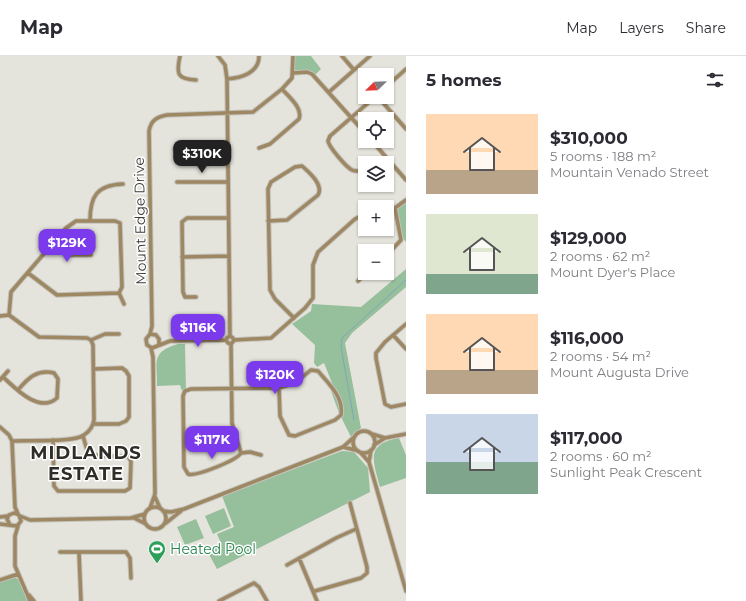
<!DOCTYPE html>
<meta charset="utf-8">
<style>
:root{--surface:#fff;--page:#f7f7f7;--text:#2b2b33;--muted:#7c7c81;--line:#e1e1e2;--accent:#7c3aed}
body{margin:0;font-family:Montserrat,sans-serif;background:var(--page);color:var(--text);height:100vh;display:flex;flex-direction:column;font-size:15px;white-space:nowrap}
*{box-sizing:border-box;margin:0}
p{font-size:13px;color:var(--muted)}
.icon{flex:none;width:22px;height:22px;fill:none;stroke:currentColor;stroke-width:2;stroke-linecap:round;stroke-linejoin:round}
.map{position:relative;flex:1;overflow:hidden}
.details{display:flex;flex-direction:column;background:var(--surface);width:340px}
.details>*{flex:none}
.needle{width:26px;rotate:247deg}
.controls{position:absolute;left:358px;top:12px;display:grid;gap:8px}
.controls a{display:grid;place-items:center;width:36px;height:36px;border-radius:0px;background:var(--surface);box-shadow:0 1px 3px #0004;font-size:20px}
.price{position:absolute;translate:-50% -34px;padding:0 9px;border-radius:8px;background:var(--accent);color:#fff;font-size:13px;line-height:26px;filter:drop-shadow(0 1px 2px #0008)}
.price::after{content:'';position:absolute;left:50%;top:24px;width:12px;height:9px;margin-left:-6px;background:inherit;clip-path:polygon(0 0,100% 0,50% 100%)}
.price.on{background:#222;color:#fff}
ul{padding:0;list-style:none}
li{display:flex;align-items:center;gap:12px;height:100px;padding:0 20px}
li span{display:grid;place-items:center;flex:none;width:112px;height:80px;border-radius:0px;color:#555}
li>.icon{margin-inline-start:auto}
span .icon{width:48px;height:48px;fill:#fffc;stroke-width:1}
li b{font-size:17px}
h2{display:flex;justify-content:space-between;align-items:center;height:48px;padding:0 20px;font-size:17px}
header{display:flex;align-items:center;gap:24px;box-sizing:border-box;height:56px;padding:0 20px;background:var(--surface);border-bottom:1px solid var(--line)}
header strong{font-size:19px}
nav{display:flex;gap:22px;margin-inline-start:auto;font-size:14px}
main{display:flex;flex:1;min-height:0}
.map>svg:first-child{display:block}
.green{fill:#96bf9c}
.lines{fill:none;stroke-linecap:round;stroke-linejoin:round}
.stream{stroke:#80a6b7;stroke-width:1}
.minor-casing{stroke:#c3c2bb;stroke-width:5.5}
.minor{stroke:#9e8763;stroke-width:3.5}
.labels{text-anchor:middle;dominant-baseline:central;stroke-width:3;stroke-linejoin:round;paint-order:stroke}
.street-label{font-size:14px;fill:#3a3a37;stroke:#fff}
.leisure-label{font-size:14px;fill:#27864d;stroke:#fff;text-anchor:start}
.district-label{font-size:18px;font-weight:bold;letter-spacing:1px;fill:#2e2d27;stroke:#fff}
</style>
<header>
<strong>Map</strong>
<nav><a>Map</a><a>Layers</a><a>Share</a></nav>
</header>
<main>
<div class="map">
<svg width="406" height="545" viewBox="0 0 406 545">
<rect width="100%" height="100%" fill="#e5e4dc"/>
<path class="green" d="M294 0H311L321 13 315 19 295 17Z
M406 146V186L402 181 396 153Z
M406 213V231L352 277 345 287 361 372 351 381 339 357 331 335 334 332 324 307 317 311 314 307 315 289 292 268 311 255 312 248 361 251Z
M178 288H185L186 335 183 338 180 329 157 330C157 305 151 296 178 288Z
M399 382 406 399V422L380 431C373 405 365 388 399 382Z
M342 395 354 396 368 412 370 436 217 513 206 493 221 487 217 478 234 471 222 440Z
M224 452 231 470 213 478 205 460Z
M196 463 204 482 185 489 177 471Z
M15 521 19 524 28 545H0V526Z"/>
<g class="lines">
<path class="stream" d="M354 364 341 291 342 282 406 224"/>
<g class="minor-casing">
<path id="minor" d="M180 0C176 18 177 23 196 24
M218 0 225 9 227 23 230 280
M342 0 354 14
M293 17 307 16 312 18 365 77
M227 23C241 22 259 17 259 0
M387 30 406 13
M329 36 370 0
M378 41 406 73
M372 85 406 124
M259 92 270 88 299 63C303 52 289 41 282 33
M175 93 227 92
M381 107 387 103
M365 114C361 115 356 116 352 114 346 111 329 91 328 85L330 80 375 41
M177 126H228
M387 153 395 152 406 144
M90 165C90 140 97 129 123 128
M268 165 287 164 318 139C324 129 309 116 302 110L295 111 271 126 268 133 270 234 275 243 294 262
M53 187 69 199H91
M387 199 401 184 395 152
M182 201 229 200
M28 217 57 239 119 237
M358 225 366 217
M119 237 124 248
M196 241H185L183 236 182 166 187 162H228
M9 259 11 236 66 172 76 165H115L120 167 122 231 119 237
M0 260 9 259 39 281 87 282 91 284 93 289 94 364C93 370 90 375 84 379 73 387 28 384 12 385
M406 268 385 286 376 297V302L385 348 391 351 406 348
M150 278 152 270 149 75C151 64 157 61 167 59L253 56 282 33 292 22 293 0
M393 279 406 293
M226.5 284a3.5 3.5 0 1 1 7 0a3.5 3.5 0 1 1-7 0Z
M91 284 105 278H119
M234 284 271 282 305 252 313 242V209L318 196 355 163 365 158
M159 288V283L156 279 150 278 146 283 147 289 152 292 170 285 226 284
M231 288 232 367 241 397
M3 321C15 332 39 358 57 342L58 323 54 317C37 313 28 322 18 334
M0 324 8 315
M93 368H119L126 365 129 361V320L126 315 122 312 94 313
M0 371 9 379 12 385 15 451 18 458
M353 386a11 11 0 1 1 22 0a11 11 0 1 1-22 0Z
M372 378 385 382
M53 384 54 430 58 435H125L130 432 131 406 129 401 92 399 87 394 83 380
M374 389 385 382 406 378
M343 391 355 394
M361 397 369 406 406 535
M261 399 250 396 241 397C237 404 196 421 188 418L184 411 183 340 185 335 191 333 279 332 295 327 311 314 318 315C328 327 344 341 341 359L335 364 295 380 289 379 280 360 279 332
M369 406 371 394
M155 441 160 452
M144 462a11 11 0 1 1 22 0a11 11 0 1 1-22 0Z
M150 452 155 438 153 301 151 292
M163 455 171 456 184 453 343 391 353 382
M20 460 30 464 131 462 145 458
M0 461 8 460
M134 462 146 468
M166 467 181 455
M0 468 17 470 21 465 19 459 14 457 9 459 7 463 10 469
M18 470 15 480V510L30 545
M60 496H126L130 502 131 522
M79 497 81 545
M299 502 317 545
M287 509 336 482 356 473
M0 524 18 518
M315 535 361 522 367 517V511L350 447
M29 539 34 545
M219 545 254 527 259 531 267 545"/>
</g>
<use href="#minor" class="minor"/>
</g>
<defs>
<g id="stadium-pin" transform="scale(0.9)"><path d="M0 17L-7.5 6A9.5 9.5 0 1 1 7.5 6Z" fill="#2e9e5b" stroke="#fff"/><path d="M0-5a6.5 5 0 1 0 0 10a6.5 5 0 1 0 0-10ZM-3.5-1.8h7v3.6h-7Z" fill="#fff"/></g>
</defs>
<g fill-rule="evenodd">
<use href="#stadium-pin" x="157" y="493"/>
</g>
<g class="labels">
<g class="street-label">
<text transform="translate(140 165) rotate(-91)">Mount Edge Drive</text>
</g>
<g class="leisure-label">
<text x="170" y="493">Heated Pool</text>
</g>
<g class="district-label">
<text x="86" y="397">MIDLANDS<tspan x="86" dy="21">ESTATE</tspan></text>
</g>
</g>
</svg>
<div class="controls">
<a><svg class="needle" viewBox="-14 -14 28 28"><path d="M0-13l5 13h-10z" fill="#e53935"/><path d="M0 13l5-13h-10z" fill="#7c7c81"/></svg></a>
<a><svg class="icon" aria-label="locate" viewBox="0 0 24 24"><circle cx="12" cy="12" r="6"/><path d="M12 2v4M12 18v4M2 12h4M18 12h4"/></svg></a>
<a><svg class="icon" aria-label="layers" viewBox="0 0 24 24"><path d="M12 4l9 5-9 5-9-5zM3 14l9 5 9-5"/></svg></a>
<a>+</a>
<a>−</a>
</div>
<b class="price on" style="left:202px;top:118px">$310K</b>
<b class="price" style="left:67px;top:207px">$129K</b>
<b class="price" style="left:198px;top:292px">$116K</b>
<b class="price" style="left:275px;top:339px">$120K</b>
<b class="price" style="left:212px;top:404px">$117K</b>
</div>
<section class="details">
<h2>5 homes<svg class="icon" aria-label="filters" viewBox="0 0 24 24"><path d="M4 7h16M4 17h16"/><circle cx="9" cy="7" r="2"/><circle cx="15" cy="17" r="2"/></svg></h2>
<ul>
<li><span style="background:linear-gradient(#ffd9b3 70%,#b9a48a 0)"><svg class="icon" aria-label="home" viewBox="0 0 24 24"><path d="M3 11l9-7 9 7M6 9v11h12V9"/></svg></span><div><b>$310,000</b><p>5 rooms · 188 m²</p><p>Mountain Venado Street</p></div></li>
<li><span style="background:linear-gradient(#dfe7d0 75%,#7fa58c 0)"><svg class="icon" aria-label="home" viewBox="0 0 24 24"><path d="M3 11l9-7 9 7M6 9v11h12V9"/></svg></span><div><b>$129,000</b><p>2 rooms · 62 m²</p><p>Mount Dyer's Place</p></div></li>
<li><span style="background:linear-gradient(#ffd9b3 70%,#b9a48a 0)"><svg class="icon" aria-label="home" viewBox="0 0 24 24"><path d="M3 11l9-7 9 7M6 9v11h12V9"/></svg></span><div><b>$116,000</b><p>2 rooms · 54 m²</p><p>Mount Augusta Drive</p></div></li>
<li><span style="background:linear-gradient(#c9d6e8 60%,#7fa58c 0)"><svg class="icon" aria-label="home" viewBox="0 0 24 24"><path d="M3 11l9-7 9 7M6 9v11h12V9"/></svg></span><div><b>$117,000</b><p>2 rooms · 60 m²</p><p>Sunlight Peak Crescent</p></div></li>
</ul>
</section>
</main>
